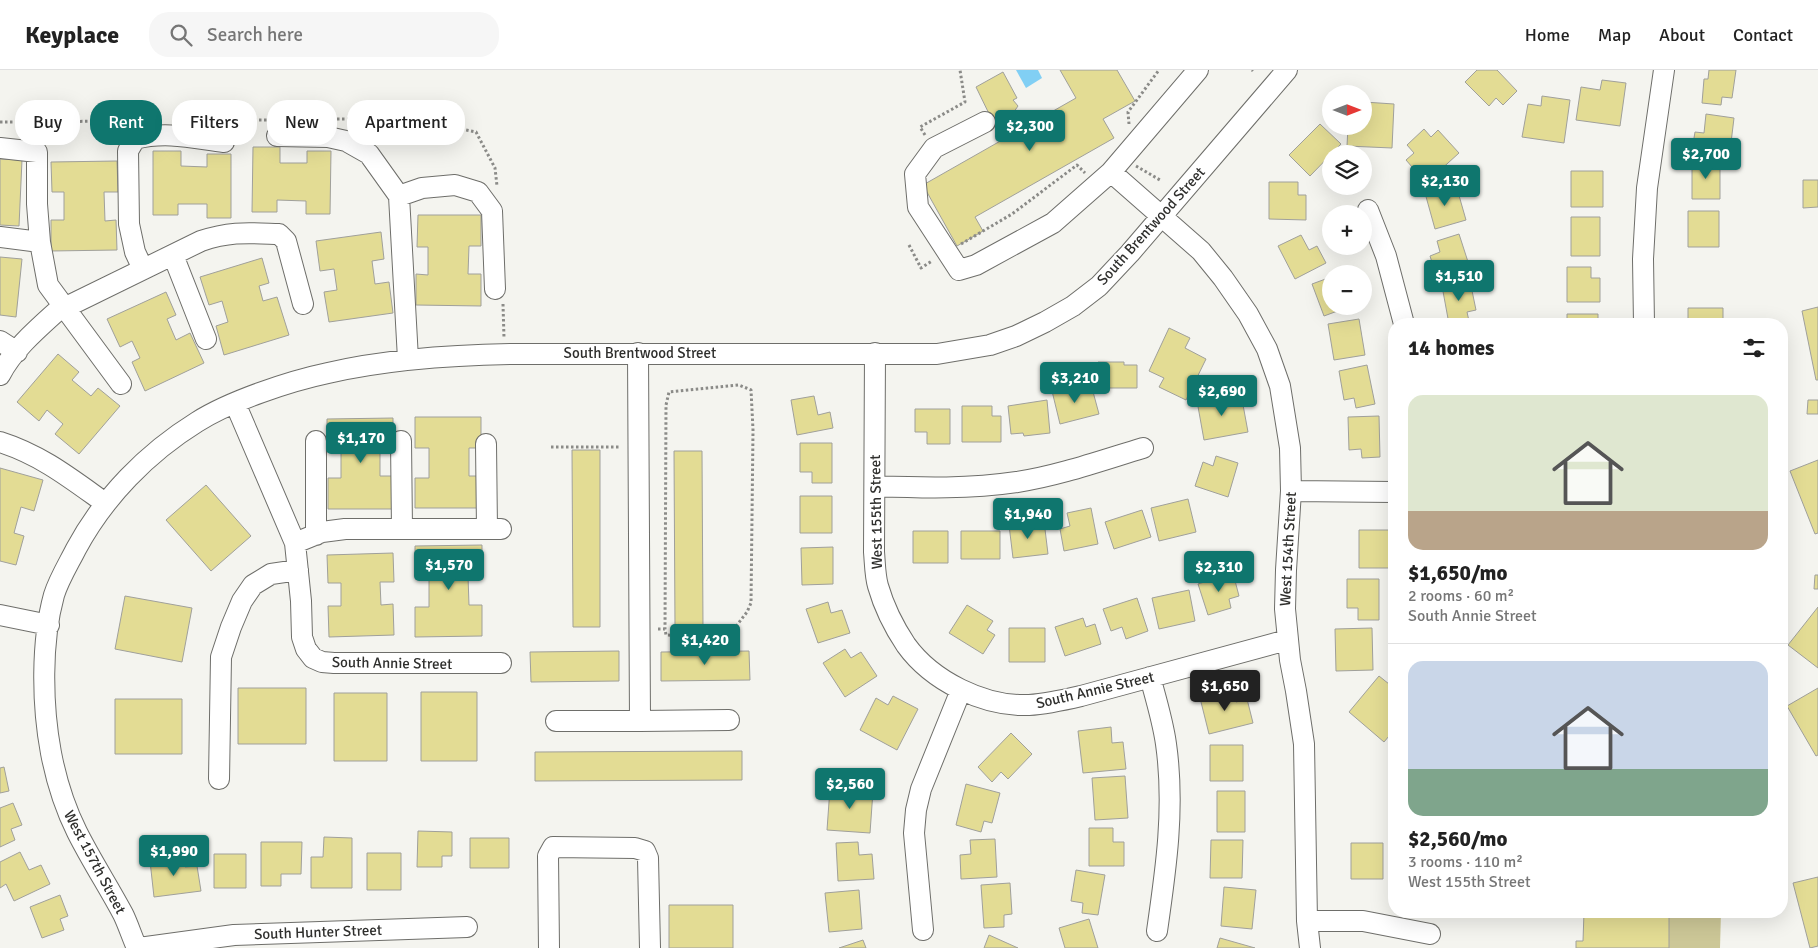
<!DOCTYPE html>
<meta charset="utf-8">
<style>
:root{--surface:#fff;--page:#f6f6f6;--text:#222;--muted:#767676;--line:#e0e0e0;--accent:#0f766e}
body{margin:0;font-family:Signika,sans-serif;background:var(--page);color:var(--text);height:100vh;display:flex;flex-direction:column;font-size:19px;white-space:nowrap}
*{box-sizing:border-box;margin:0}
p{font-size:16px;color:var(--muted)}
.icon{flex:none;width:28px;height:28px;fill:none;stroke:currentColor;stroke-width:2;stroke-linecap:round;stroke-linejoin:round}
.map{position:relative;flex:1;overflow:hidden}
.sheet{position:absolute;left:1388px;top:248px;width:400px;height:600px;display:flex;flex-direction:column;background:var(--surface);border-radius:20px;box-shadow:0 5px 20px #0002}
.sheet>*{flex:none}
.hud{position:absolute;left:15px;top:30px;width:475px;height:45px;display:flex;gap:10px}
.needle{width:32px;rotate:90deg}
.buttons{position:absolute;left:1322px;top:15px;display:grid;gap:10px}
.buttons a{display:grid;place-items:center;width:50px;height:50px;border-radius:50%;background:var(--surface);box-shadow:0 5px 20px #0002;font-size:25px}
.price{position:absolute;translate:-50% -42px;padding:0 11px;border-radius:5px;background:var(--accent);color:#fff;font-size:16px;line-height:32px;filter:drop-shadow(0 1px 2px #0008)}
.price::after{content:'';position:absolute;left:50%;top:30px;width:15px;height:11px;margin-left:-8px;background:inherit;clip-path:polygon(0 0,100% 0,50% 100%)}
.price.on{background:#222;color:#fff}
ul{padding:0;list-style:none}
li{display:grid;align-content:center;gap:10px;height:265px;padding:0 20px}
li+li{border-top:1px solid var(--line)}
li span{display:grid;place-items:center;height:155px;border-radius:15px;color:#555}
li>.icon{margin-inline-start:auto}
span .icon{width:90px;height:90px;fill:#fffc;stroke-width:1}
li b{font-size:21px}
h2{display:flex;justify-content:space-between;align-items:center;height:60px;padding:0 20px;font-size:21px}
.tag{padding:0 18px;border-radius:20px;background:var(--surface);box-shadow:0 5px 20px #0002;font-size:18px;line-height:45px}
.tag.on{background:var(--accent);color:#fff}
header{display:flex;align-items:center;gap:30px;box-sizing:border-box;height:70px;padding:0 25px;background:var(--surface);border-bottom:1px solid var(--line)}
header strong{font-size:24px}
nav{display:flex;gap:28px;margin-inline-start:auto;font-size:18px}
.search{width:350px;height:45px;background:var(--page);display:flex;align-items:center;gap:12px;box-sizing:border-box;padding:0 18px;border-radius:20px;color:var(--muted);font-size:19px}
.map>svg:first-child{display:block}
.green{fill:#ccc797}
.water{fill:#81cff4}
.building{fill:#e3dc94;stroke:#a0a09b}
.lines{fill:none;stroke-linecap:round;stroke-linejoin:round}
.minor-casing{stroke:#6e6e6a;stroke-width:22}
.path{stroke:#8b8b88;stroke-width:3;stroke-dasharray:2.5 2.5;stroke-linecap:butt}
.minor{stroke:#fff;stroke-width:20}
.labels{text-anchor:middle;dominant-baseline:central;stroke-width:4;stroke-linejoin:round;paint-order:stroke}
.street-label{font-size:15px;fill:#2f2f2d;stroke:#fff}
</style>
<header>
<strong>Keyplace</strong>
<div class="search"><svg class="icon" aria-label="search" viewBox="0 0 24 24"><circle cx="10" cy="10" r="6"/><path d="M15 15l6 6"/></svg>Search here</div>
<nav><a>Home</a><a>Map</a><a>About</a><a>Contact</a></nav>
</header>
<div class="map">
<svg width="1818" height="878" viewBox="0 0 1818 878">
<rect width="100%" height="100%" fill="#f4f4ef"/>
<path class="green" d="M1721 842 1720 878H1669V843Z"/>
<path class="water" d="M1016 0H1038L1042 8 1026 18Z"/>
<path class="building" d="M1060 0H1117L1135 31 1103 49 1114 68 975 147 983 161 957 176 923 115 1076 28Z
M1477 0H1497L1517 21 1503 35 1496 28 1489 36 1465 12Z
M1709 0H1736L1732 28 1722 27 1721 35 1702 33 1704 9H1708Z
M1003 2 1017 28 1013 30 1018 36 1009 49 994 54 976 17Z
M1602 10 1626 13 1620 56 1576 50 1581 17 1600 20Z
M1542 26 1570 30 1564 73 1522 67 1528 34 1541 36Z
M1364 32 1394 34 1392 78 1347 76 1348 56H1364Z
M1706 44 1734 48 1730 81 1711 79 1710 82 1692 80 1695 62 1704 63Z
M1320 54 1341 74 1310 106 1289 85Z
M1424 59 1431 67 1438 60 1459 83 1426 113 1406 90 1414 83 1407 75Z
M253 77H280V93H307V81H331L330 144H306V131L277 130V142H252Z
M153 81H181V96L207 97V84H231V148H207V134H178V145H153Z
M0 89 22 90 19 156 0 155Z
M117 91 118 122H104L105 151 116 150 117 180 51 181V150H64V122H52L51 92Z
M1692 92H1720V129H1692Z
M1571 101H1603V137H1571Z
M1803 110H1818V137L1803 138Z
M1269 112H1298V125H1306V150L1269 149Z
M1456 115 1466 150 1435 159 1425 123Z
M1688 141H1719V177H1688Z
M418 145H481V176H469L468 204H481V236L416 235V204L428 205V177H417Z
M1571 147H1600V186H1571Z
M381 162 384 189 372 191 375 214 389 212 393 243 329 252 324 222 337 220 334 199 320 201 316 171Z
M1459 164 1470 198 1437 208 1430 186 1440 182 1437 171Z
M1301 165 1309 180 1317 176 1326 193 1295 209 1278 176Z
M0 187 22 189 16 247 0 245Z
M262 188 269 213 259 216 263 231 277 227 289 265 224 285 216 256 228 252 222 231 209 235 200 207Z
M1567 197H1591V208H1600V232H1567Z
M1331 207V236H1351L1324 246 1312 214Z
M1470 211 1476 240 1467 242 1469 251 1449 254 1442 216Z
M166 222 176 245 167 249 176 270 190 263 204 293 145 321 132 292 140 288 132 271 120 277 107 249Z
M1818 237V310H1816L1802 241Z
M1688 238H1723V254H1688Z
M1567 244H1598V254H1567Z
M1359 249 1365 285 1334 290 1328 254Z
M1169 258 1190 268 1185 278 1206 289 1186 330 1159 317 1164 308 1149 301Z
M58 284 79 302 72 310 91 326 98 318 120 336 79 384 55 364 63 354 47 340 39 351 17 332Z
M1098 292H1124V295H1137V318H1098Z
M1367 295 1375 334 1356 338 1354 328 1344 330 1339 301Z
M1080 314 1082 320 1092 318 1099 344 1060 354 1052 321Z
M1241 324 1248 362 1204 370 1197 331Z
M814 326 818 345 830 342 833 358 797 365 791 330Z
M1047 330 1050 363 1024 366 1023 363 1011 364 1008 336Z
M1808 330H1818V344H1807Z
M962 336H992V346H1001V372H962Z
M915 339H950V374H927V362H915Z
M1379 346 1380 387 1362 388 1361 379 1349 380 1348 347Z
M415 347H481V378H469V406H482V438H415V408H429V378H415Z
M393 348V379H380V406H394V439H328V408H341V378H327V349Z
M800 373H832V413H812V402H800Z
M572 380H600V557H573Z
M674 381H702L703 558H675Z
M1216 386 1238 393 1228 427 1195 416 1203 392 1213 396Z
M1818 390V463L1815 464 1790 401Z
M0 398 43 410 34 441 21 437 14 463 24 466 16 495 0 491Z
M206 415 251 466 211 501 166 450Z
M800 426H832V463H800Z
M1188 429 1196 462 1159 471 1151 438Z
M1091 438 1098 474 1064 481 1060 459 1070 456 1067 443Z
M1142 440 1151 467 1114 479 1105 452Z
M1044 451 1048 484 1013 488 1009 455Z
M1359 460H1390V498H1359Z
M913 461H948V493H913Z
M961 461H1000V489H961Z
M482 475V506H468L469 535H482V566L415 567V537H429V507H415V476Z
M833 477V514L802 515 801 478Z
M393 483 394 512H380L381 535 393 534 394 565 329 567 328 536H341V513H328L327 485Z
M1233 503 1239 526 1229 529 1231 538 1208 545 1198 514Z
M1815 505H1818V519H1814Z
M1347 509H1379V550H1358V538H1347Z
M1189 520 1195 551 1159 559 1152 528Z
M125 526 192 538 182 592 115 579Z
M1137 528 1148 561 1126 569 1122 557 1111 561 1103 539Z
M828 532 831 543 842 540 850 563 818 573 806 539Z
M967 535 993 551 987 560 995 565 983 584 949 563Z
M1818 537V598L1788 575Z
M1083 548 1086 557 1095 554 1101 574 1065 586 1055 557Z
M1009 558H1045V592H1009Z
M1372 558 1373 600 1336 601 1335 559Z
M845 579 851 588 861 582 877 606 845 627 823 593Z
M619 581V611L531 612 530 582Z
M749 581 750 610 661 611V582Z
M1379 606 1394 618V660L1384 672 1349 642Z
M238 618H306V674H238Z
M1818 618V685L1816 686 1787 636Z
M1233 619 1236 632 1247 629 1253 653 1209 664 1200 628Z
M421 622H477V691H421Z
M334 623H387V691H334Z
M893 626 918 639 897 680 860 660 876 628 888 635Z
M115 629H182V684H115Z
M1111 657 1112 673 1123 672 1126 699 1083 703 1078 661Z
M1011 663 1032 684 1008 709 1001 702 992 712 978 697Z
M1210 675H1243V711H1210Z
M742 681V710L535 711V682Z
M4 697 9 721 0 723V698Z
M1125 706 1128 748 1095 750 1092 708Z
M966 714 1000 723 992 753 984 751 981 762 956 755Z
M830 718 873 721 870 763 827 760Z
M1217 721H1245V762H1217Z
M13 733 22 755 11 759 15 770 0 777V738Z
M1089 758H1113V772H1124V796H1089Z
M418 761 452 762V786H442V797H417Z
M324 767 352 768V818H311V787H323Z
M470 768H509V798H470Z
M995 769 997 807 961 809 960 785 971 784 970 770Z
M1211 770H1243L1242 808H1210Z
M261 772H302L301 804H281V816H261Z
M858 772 859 785 872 784 874 809 838 811 836 773Z
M1351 773H1383V809H1351Z
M20 782 29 800 41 795 50 814 14 831 6 814 0 818V792Z
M367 783H401V820H367Z
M214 784H246V818H214Z
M183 787 185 797 197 796 201 821 154 827 150 791Z
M1076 800 1105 805 1098 845 1082 843 1083 833 1071 831Z
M1818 807V876L1810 878 1793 813Z
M1010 813 1012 844 1004 845V857L984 858 981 815Z
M1224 817 1256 820 1252 859 1221 856Z
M859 820 862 859 829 862 825 823Z
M60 825 68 846 60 849 64 860 42 868 30 837Z
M669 835H733V878H669Z
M1584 842 1669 843V878H1576V871H1583Z
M1089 849 1098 878H1065L1059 858Z
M989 865 1018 878H984Z
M1220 868 1255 878H1217Z
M863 870 866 878H839Z"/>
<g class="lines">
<g class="minor-casing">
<path id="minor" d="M985 52 934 78 915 104 918 137 959 200 976 195 1053 153 1111 102 1198 0
M277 66 328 67 346 71 369 84 399 126
M0 78 37 82V134L40 172 48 215 121 314
M1111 102 1201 181 1223 208 1248 244 1267 279 1280 316 1290 378 1291 421 1286 500 1285 539 1290 590 1296 621 1304 674 1307 851 1310 878
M1368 140 1386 186 1404 254
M0 167 40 172
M173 185 206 269
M143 199 135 182 129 154 128 81 135 69C166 61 193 68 224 72
M1644 254 1643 189 1647 118 1664 0
M0 271 17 282
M638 283 640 651 729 650
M875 283 874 482C875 493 875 506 878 516 884 537 894 557 906 575 932 611 984 637 1029 635 1046 634 1064 630 1081 626L1287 570
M408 289 399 126 422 118 455 115 478 122 492 141 495 219
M0 305C12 281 36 260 56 242L201 171C231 161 248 163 279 164L286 171 303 234
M235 333 295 473 301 531 302 567 306 579 313 588 322 592 334 593H501
M401 371 402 459
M0 372C41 385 70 408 105 433
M486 374 487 459
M876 416C923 418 970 419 1017 412 1058 406 1103 390 1143 378
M1291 421 1394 422
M316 465V371
M295 473 322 462 345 459H501
M0 545 49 555
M1150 607C1156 629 1163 652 1166 674 1175 737 1166 799 1157 861
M556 651H640
M219 709 221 587 231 557 242 531 253 515 271 504 298 500
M1307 851H1363L1430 864
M923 860 914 763 916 740 921 719 961 620
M137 878C132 867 128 854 123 844 108 816 91 790 77 762 65 738 56 709 51 683 42 635 41 572 54 525 59 509 69 493 76 479 104 427 147 383 197 352 230 331 290 311 328 303 389 289 450 285 513 284H937L990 275 1016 266 1045 252 1073 236 1099 216 1130 183 1287 0
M139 878 234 865 467 857
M549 878 548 786 553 777 635 778 645 781 648 788 650 878"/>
</g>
<path class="path" d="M1252 0 1253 1
M337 49H394L442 55 476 62 495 98 497 116
M209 50H268
M0 52 130 51
M1129 54 1128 42 1159 0
M925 65 920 57 965 32 960 0
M1136 96 1160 110
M961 174 1012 144 1077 95 1085 103
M909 175 921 198 932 191
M503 234 504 268
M551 377H621
M658 559H665L666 565 694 566 734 559 747 542 751 533 753 360 751 320 739 315 669 322 666 335 665 559"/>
<use href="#minor" class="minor"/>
</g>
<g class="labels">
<g class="street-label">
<text transform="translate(1151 156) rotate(-48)">South Brentwood Street</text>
<text x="640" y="283">South Brentwood Street</text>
<text transform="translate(876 442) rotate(-91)">West 155th Street</text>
<text transform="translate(1288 479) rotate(-87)">West 154th Street</text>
<text transform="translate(392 593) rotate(1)">South Annie Street</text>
<text transform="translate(1095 620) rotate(-13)">South Annie Street</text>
<text transform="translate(95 792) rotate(62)">West 157th Street</text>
<text transform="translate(318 862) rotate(-2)">South Hunter Street</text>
</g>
</g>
</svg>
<div class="buttons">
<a><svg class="needle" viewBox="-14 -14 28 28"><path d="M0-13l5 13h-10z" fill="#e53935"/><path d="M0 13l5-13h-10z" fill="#767676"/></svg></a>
<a><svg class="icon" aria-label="layers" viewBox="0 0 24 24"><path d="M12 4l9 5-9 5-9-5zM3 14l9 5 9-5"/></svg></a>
<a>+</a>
<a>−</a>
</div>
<b class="price" style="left:1030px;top:82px">$2,300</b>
<b class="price" style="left:1706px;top:110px">$2,700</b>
<b class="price" style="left:1445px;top:137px">$2,130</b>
<b class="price" style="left:1459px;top:232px">$1,510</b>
<b class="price" style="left:1075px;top:334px">$3,210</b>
<b class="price" style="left:1222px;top:347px">$2,690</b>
<b class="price" style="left:361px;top:394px">$1,170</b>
<b class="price" style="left:1028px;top:470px">$1,940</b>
<b class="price" style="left:449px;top:521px">$1,570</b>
<b class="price" style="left:1219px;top:523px">$2,310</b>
<b class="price" style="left:705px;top:596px">$1,420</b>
<b class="price on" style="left:1225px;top:642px">$1,650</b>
<b class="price" style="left:850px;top:740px">$2,560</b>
<b class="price" style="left:174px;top:807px">$1,990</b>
<div class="hud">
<a class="tag">Buy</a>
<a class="tag on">Rent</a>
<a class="tag">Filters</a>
<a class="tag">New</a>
<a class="tag">Apartment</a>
</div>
<section class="sheet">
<h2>14 homes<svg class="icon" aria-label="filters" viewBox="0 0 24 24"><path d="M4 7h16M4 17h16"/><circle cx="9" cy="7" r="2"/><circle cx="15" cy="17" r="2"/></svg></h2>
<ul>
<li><span style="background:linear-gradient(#dfe7d0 75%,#b9a48a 0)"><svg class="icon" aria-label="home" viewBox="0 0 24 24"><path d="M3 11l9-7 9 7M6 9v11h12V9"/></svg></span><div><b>$1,650/mo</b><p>2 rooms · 60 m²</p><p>South Annie Street</p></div></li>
<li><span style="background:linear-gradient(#c9d6e8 70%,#7fa58c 0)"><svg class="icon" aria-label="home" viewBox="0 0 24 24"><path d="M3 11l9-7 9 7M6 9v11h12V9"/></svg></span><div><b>$2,560/mo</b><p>3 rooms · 110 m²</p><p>West 155th Street</p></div></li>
</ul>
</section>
</div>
